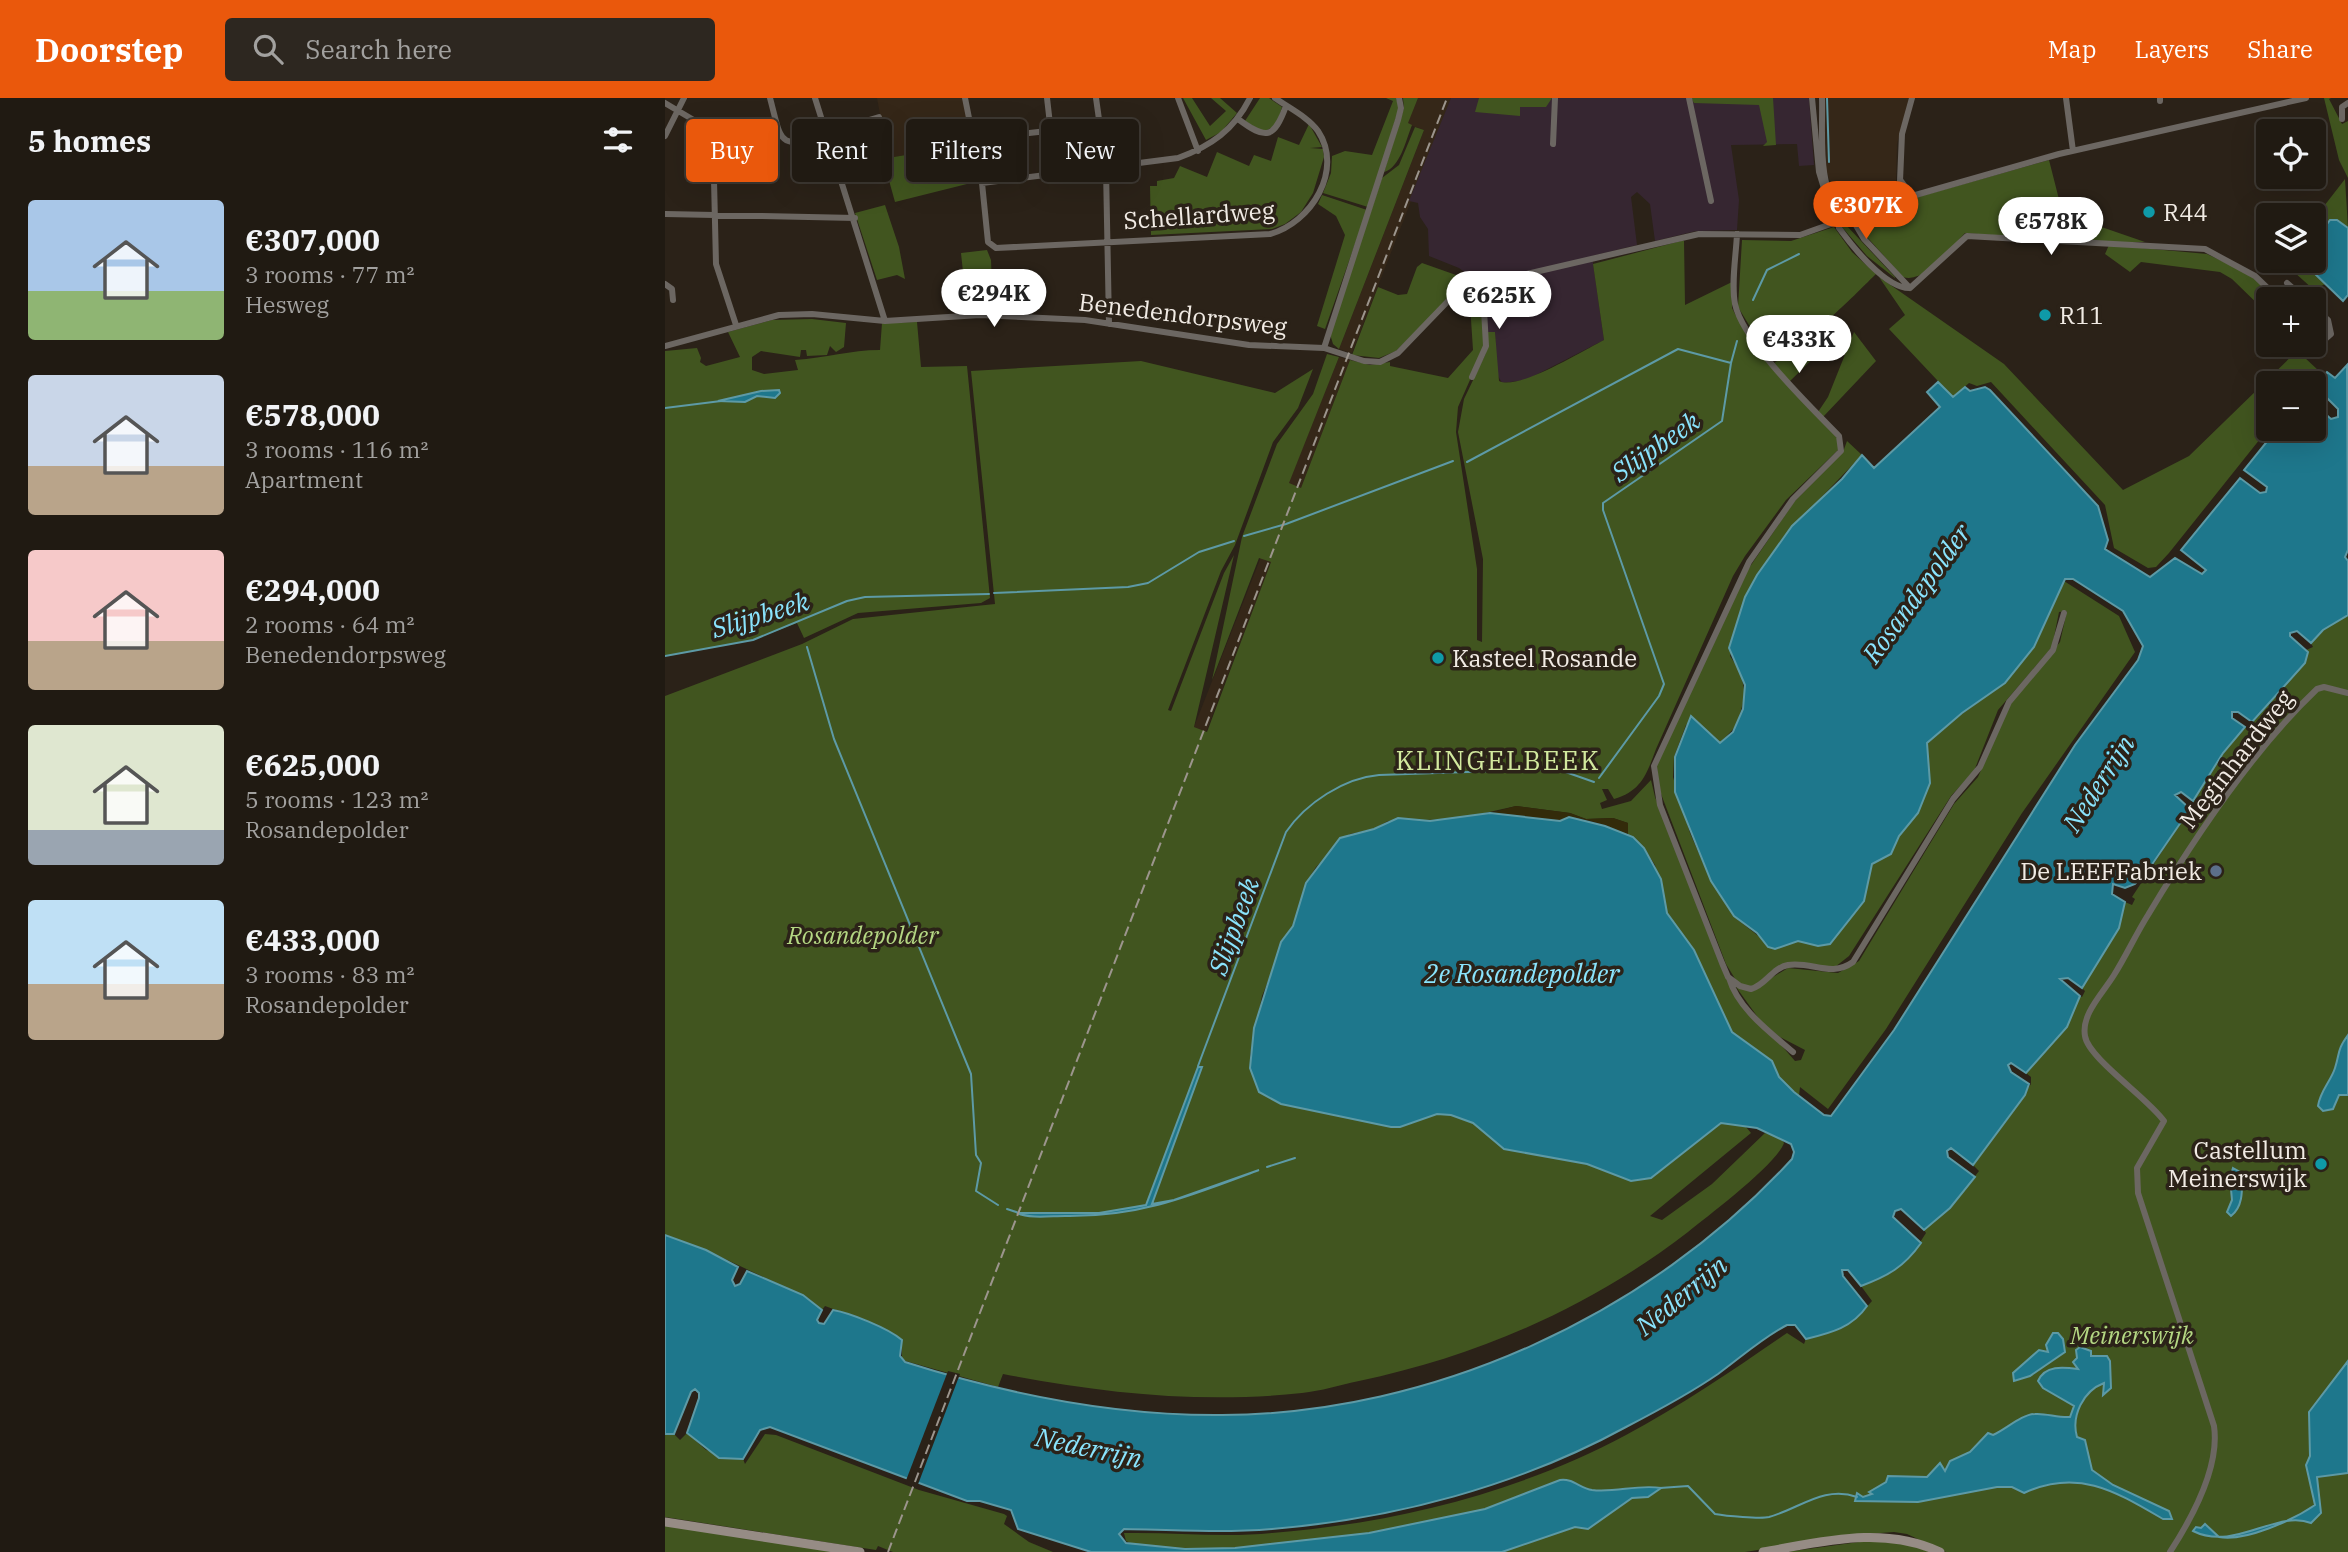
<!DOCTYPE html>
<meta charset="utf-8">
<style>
:root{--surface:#201a12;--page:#2d2720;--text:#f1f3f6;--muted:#a2a19f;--line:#3d3832;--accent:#ea580c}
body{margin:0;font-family:"IBM Plex Serif",serif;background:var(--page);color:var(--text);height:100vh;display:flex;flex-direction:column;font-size:26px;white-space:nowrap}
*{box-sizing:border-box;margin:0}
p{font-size:23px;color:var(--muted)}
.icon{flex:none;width:38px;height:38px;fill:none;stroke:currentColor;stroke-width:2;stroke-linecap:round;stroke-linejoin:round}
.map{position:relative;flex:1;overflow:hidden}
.panel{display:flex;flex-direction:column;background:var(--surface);width:665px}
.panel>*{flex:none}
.guide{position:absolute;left:21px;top:21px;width:665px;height:63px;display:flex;gap:14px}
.tools{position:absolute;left:1591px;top:21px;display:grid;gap:14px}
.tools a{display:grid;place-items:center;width:70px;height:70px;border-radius:7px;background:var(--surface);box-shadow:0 7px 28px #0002,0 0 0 2px var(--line);font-size:35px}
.price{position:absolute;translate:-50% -60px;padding:0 16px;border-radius:24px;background:#fff;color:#222;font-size:23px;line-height:46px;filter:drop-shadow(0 2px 4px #0008)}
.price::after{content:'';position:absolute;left:50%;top:42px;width:21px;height:16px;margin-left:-10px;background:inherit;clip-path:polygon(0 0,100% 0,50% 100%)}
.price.selected{background:var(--accent);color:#fff}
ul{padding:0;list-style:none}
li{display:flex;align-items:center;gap:21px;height:175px;padding:0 28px}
li span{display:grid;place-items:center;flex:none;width:196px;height:140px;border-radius:7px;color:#555}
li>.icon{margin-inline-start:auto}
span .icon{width:84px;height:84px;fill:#fffc;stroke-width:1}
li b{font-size:30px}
h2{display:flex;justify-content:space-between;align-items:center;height:84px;padding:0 28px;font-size:30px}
.chip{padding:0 24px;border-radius:7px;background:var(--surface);box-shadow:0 7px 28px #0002,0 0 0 2px var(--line);font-size:24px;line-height:63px}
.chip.selected{background:var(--accent);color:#fff}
header{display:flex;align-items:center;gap:42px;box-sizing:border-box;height:98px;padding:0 35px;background:var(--accent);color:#fff}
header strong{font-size:33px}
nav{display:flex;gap:38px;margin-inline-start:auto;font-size:24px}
.search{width:490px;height:63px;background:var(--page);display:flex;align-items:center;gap:18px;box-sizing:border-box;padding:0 24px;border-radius:7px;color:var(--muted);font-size:26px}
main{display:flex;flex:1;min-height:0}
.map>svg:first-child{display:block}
.built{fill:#352718}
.industrial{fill:#362631}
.green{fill:#41551f}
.sand{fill:#332b0a}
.water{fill:#1e778c;stroke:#5d9aa6;stroke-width:2}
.pier{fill:#2b2218}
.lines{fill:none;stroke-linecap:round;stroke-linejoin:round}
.stream{stroke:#5d9aa6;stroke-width:2}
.street{stroke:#6c6762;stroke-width:6}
.secondary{stroke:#968c85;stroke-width:9}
.rail{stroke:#9c958d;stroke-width:2;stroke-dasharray:10 5;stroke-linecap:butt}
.culture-dot{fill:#0f9aa8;stroke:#2b2218;stroke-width:2.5}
.service-dot{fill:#5c6f8a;stroke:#2b2218;stroke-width:2.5}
.labels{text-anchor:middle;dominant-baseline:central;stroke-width:7;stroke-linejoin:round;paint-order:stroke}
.poi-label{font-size:24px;fill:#f1ebe4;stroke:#2b2218;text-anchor:start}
.street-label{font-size:24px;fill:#f1ebe4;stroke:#2b2218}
.park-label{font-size:24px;font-style:italic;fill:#b4d783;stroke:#2b2218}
.water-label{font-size:26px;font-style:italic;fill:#8ae4fd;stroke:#2b2218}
.neighbourhood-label{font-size:26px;letter-spacing:2px;fill:#d2e99e;stroke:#2b2218}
</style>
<header>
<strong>Doorstep</strong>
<div class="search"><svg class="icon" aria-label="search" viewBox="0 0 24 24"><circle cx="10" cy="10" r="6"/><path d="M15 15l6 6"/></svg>Search here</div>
<nav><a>Map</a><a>Layers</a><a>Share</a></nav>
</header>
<main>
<section class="panel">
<h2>5 homes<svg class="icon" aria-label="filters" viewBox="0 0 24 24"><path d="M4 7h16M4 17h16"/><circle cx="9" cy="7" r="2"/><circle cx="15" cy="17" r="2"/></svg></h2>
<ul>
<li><span style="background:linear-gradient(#a9c7e8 65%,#8fb573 0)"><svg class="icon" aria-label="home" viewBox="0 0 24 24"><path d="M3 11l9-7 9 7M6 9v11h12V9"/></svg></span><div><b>€307,000</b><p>3 rooms · 77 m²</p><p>Hesweg</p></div></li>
<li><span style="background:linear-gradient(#c9d6e8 65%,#b9a48a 0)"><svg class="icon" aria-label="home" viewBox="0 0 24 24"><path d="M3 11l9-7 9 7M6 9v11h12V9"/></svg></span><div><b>€578,000</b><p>3 rooms · 116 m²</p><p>Apartment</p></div></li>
<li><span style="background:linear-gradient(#f6c9c9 65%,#b9a48a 0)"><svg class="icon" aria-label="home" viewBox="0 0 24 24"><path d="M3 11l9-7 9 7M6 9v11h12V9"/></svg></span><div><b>€294,000</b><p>2 rooms · 64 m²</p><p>Benedendorpsweg</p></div></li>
<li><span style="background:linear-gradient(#dfe7d0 75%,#9aa5b1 0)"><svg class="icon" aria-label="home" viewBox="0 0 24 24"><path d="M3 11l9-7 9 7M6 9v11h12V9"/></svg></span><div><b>€625,000</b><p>5 rooms · 123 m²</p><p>Rosandepolder</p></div></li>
<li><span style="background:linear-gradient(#bfe0f5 60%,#b9a48a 0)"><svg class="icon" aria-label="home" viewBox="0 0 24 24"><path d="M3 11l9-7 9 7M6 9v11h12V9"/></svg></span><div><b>€433,000</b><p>3 rooms · 83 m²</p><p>Rosandepolder</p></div></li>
</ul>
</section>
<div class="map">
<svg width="1683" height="1454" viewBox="0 0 1683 1454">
<rect width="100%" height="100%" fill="#2b2218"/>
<path class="built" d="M212 0H298L306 46 223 60Z
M753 0H786L687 255 674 251 759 32 742 26Z
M1158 0H1244L1232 46 1231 82 1223 101 1185 116 1174 112 1161 71Z
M674 259 685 262 636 390H633L623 386Z
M596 459 606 464 541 634 529 629Z"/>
<path class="industrial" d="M786 0H1144L1149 67 1134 68 1132 46 1066 47 1074 102 1072 132 1031 133 990 143 985 106 972 94 966 99 972 147 927 158 939 242 861 282 837 285 832 276 830 234H822L821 191 794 170 764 158 763 131 755 119 753 105 744 103Z"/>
<path class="green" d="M518 0H527L545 28 561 13 546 0H555L572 15 556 34 541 42Z
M595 0H604L617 9 612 27 598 34 580 23Z
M721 0H731L734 10 703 109 658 95 666 75 667 58 680 53 707 57 728 3Z
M738 0H753L743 25 747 27C741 42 735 70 719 74L739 10Z
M814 0H887L881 9H855V18L810 14Z
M1026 0H1108L1111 47 1098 48 1102 44 1094 7 1029 5Z
M1659 0H1666L1664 1 1677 26 1683 23V80L1674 62Z
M216 22 223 60 306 46 314 83 230 104 220 68 178 79 166 43 185 30Z
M644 26 657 49 645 50 658 51 659 59 648 95 636 114 620 126 607 131 486 137 485 88H492V83L509 80 515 68 542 79 552 54 584 68 589 57 606 63 613 39 634 47Z
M750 29 759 32 674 251 668 246 665 236 717 80 734 67Z
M1384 62 1399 121 1422 124 1480 144H1422L1300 135C1286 150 1260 186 1238 179L1202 139 1204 133 1196 118 1228 106Z
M1680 81 1683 130 1672 122 1657 133 1658 149 1644 170 1660 186 1649 192 1617 163H1648L1649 121Z
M657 97 702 112 660 231 652 228 680 137 671 118 653 106Z
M220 107 234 149 240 181 232 177 212 182 190 115Z
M1181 127 1230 179V180L1202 158 1177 129Z
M1169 129 1187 154 1211 176C1189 197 1126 266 1098 250L1073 209 1077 142 1126 143Z
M1016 143H1019L1020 207 1067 184V210L1071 218 1103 266 1174 339 1173 352 1121 402 1080 458 1068 478 991 651C982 675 977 693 949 701L943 691H937L942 702 935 705 937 711 966 703 986 682 990 699 1066 890 1130 963 1136 962 1140 952 1115 939 1097 925 1066 882 1074 890 1085 893 1123 870 1173 875 1194 863 1289 706 1313 679 1347 603 1395 544 1402 513 1394 514 1387 549 1333 612 1309 673 1286 698 1184 858 1170 869 1124 865 1085 890 1072 884 1061 866 993 688 992 667 1082 473 1129 404 1178 354 1182 343 1197 357 1119 438 1092 477 1065 558 1076 575 1080 597 1072 627 1055 645 1031 623 1021 627 1009 659 1008 679 1025 735 1046 783 1060 805 1073 822 1110 851 1133 843 1153 848 1165 846 1199 803 1207 766 1226 756 1234 738 1253 715 1265 685 1262 645 1298 615 1340 585 1369 548 1399 483 1454 518 1470 554 1357 715 1221 931 1163 1011 1135 989 1134 998 1114 979 1107 963 1067 934 1029 852 1002 815 990 767 979 750 963 738V725L948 720 921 721 905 715 851 708 793 721 723 723 709 731 685 736 651 769 641 785 628 828 616 844 615 855 597 898 585 958 616 1006 726 1029H736L772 1016 786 1017 808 1025 839 1051 922 1066 966 1083 987 1080 1056 1025 1081 1029 1086 1035 985 1118 997 1122 1047 1086 1100 1035 1116 1040 1119 1045C1111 1067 1044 1117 1023 1134 926 1209 813 1258 694 1283 675 1287 656 1293 637 1295 536 1306 437 1295 338 1276L333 1289 237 1262V1242C220 1227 181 1216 160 1208L157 1212 143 1200 41 1152 0 1137V598L137 546 188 521 330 506 306 273 476 263 610 295 648 271 633 310 608 344 570 447 556 473 503 612 506 613 559 475 569 457 529 629 542 634 606 464 594 460 547 582 577 439 612 346 648 296 662 256 674 259 624 385 636 390 685 262 705 267 725 264V268L783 280 808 252 805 206H795L791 200 812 191 816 194 820 248 793 309 791 334 812 471V542L817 544 818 461 793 334 799 301 821 255 822 234H830L834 283C853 293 919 252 939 242L928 166Z
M1444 147 1542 156 1584 176 1611 201H1603V216L1567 181 1555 174 1476 164 1465 174 1440 156Z
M322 152 326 162 328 213 319 212 323 185 309 183 307 212H302L296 155Z
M757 165 791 177 794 190 731 253 714 260 687 257 713 189 733 197 742 196 752 169Z
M1214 179 1339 266 1458 392 1524 358 1636 249 1634 247H1648L1649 236 1651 245 1638 258 1654 273 1642 285H1603V331L1504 455 1491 469 1483 470 1449 450 1440 407 1326 284 1312 288 1304 285 1288 299 1224 231 1240 217Z
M147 221 181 225 179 249 171 254 165 248 162 257 142 258 141 252H136L135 259 96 253 87 259V272L99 276 133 272 130 262C161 260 185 252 215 252L217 225 252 224 256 269 302 268 325 500 316 505 193 515 139 540 132 525 88 542 0 558V253L32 250 36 260 35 264 41 268 75 259 63 234 107 222Z
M1158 234 1165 244 1124 284 1109 265Z
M1189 234 1211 263 1158 319 1153 314 1163 299Z
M1683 517V1454H1281L1242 1436 1229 1434 1187 1437 1080 1454H472L470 1447 461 1443 459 1435C509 1434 558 1440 607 1435 730 1425 852 1395 961 1337 1017 1307 1070 1271 1122 1235L1139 1246 1141 1241C1173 1232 1185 1229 1207 1203L1196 1188C1231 1175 1241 1167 1261 1135L1259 1132 1285 1110 1314 1073 1308 1067 1366 986V979L1361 975 1363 969 1404 923 1415 898 1417 899 1420 893 1417 890C1432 861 1456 837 1460 804L1467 807 1470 801 1467 799 1525 711 1528 713 1532 706 1528 703C1541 676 1561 652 1580 629L1586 632 1591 627 1587 624 1640 565 1643 554 1641 552 1648 549 1646 545 1658 532Z
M22 1335 41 1352 78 1361 80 1366 100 1336 111 1337 254 1392 339 1416 342 1418 339 1426 364 1444 388 1454H228L213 1448 211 1452 0 1419V1336H9L15 1342Z
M0 1427 178 1454H0Z
M1216 1441 1233 1443 1265 1454H1121Z"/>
<path class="sand" d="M851 708 905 715 921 721 948 720 963 725V738C945 729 914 715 895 723L825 715Z"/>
<path class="water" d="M1665 122H1672L1683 130V197L1678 203 1644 170 1658 149 1657 133Z
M1682 267 1683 452 1680 459 1683 463V517L1658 532 1646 545 1632 533 1625 535V538L1643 554 1640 565 1587 624 1573 614H1567V620L1580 629 1558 655 1528 703 1516 694 1510 697 1525 711 1486 768 1470 786 1460 790 1448 786 1447 796 1460 804 1454 830 1417 890 1403 880 1395 881 1415 898 1402 929 1361 975 1346 965 1343 967 1346 974 1364 986 1360 997 1308 1067 1286 1050 1282 1053 1283 1059 1310 1079 1285 1110 1259 1132 1236 1111 1230 1113 1228 1119 1256 1145C1239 1169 1223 1178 1196 1188L1183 1172H1177L1178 1178 1202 1208C1187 1230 1165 1235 1141 1241L1130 1227H1122C1097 1240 1075 1260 1053 1276 1024 1296 992 1313 961 1329 853 1388 729 1421 607 1431 558 1435 508 1432 459 1431L454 1436 461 1445 520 1451 570 1450 704 1435 820 1411 895 1382C907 1380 915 1390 927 1392 950 1395 973 1386 996 1390L983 1399 967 1400 923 1431 910 1429 837 1454H426L353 1431 346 1412 315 1403H302L105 1329 95 1332 78 1361 54 1360 22 1335 34 1300V1295L30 1291 26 1294 9 1336H0V1137L41 1152 73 1169 67 1182 70 1188 75 1186 82 1173 138 1197 157 1212 152 1222 154 1225 159 1226 168 1212C185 1215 223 1230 237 1242L235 1258 240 1264C341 1296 451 1318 557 1317 769 1316 984 1217 1127 1061L1129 1054 1126 1046 1092 1030 1056 1025 986 1080 966 1083 922 1066 839 1051 808 1025 786 1017 772 1016 735 1029H726L616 1006 594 994 585 970 589 930 616 844 628 828 641 785 675 740 709 731 733 720 765 723 825 715 895 723 904 719 940 728 968 739 979 750 996 781 1002 815 1029 852 1067 934 1107 963 1114 979 1129 994 1159 1017 1166 1018 1229 932 1410 647 1473 562 1478 548 1458 513 1408 481H1400L1369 549 1340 585 1297 615 1262 645 1265 685 1253 715 1234 738 1226 756 1207 766 1199 803 1165 846 1153 848 1133 843 1110 851 1103 849 1092 835 1069 818 1046 783 1010 694V659L1026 618 1055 645 1068 634 1078 611 1080 587 1064 550 1080 499 1092 477 1127 428 1177 381 1197 357 1209 370 1275 309 1262 294 1273 284 1288 299 1300 289 1305 293 1320 289 1325 292 1433 408 1443 442 1440 451 1485 479 1510 460 1537 476 1541 472 1516 452 1575 380 1595 395 1601 394 1602 389 1579 372 1612 331H1648L1649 306 1666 321 1673 319V311L1649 287 1662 274 1670 280Z
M96 293 114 292 115 295 110 300 92 298 80 304 53 303Z
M1683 937V997H1674L1668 1011 1658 1013 1653 1008C1655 993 1666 983 1670 970 1675 954 1672 952 1683 937Z
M533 969H537L487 1106 509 1102 594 1072C525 1098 475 1119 400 1118 385 1118 366 1121 352 1115H434L481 1107Z
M1568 1070 1577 1075C1577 1090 1579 1108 1566 1118L1562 1114 1567 1102 1565 1080Z
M1388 1235H1393L1398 1241 1400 1254 1365 1278 1349 1283 1348 1275 1374 1252 1383 1254 1381 1247Z
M1415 1249 1426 1253V1258H1442L1445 1263 1446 1290 1438 1297 1439 1285C1418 1293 1406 1318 1412 1339L1420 1342 1427 1372 1448 1387 1504 1413 1507 1421H1498C1450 1393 1413 1370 1359 1395L1347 1389H1332L1253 1404 1190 1403 1192 1395 1198 1399 1207 1396 1204 1394 1221 1384 1223 1378 1262 1379 1275 1365 1280 1373 1285 1363 1305 1354 1323 1335 1328 1337C1340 1332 1357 1316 1370 1316 1381 1315 1393 1320 1405 1319L1409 1308 1378 1290 1373 1283C1380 1267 1398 1269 1413 1271L1408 1264 1412 1260 1411 1252Z
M1683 1263V1375L1652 1379 1656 1415 1646 1425C1612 1411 1570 1454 1528 1433L1531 1429 1536 1430 1540 1426 1554 1439C1580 1444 1628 1422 1650 1407L1641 1367 1645 1358 1644 1314Z"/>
<path class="pier" d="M283 1273 295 1276 252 1389 240 1385Z"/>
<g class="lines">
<path class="stream" d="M1162 0 1164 64
M1088 202 1102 172 1134 156
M0 310 56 303
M802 364 1013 251 1066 265 1072 243
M579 438 621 426 788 363
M329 495 463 489 483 485 534 454 569 443
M142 549 169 641 306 976 311 1057 316 1065 311 1093 333 1107
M0 558 88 542 182 503 200 499 324 496
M934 680 994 598 999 586 938 412V405L1057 323 1066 265
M533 968 621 734C641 705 679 680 714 677L892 671 929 684
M602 1069 630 1060
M342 1111 354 1115
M995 1390 1023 1388 1050 1416C1061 1418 1095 1421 1104 1419 1134 1411 1159 1387 1192 1399"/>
<path class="street" d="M105 0C117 45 112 51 161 38
M150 0 220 223
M300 0 317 85 323 144 331 150 605 136C646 125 679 72 653 33 643 19 624 10 610 0
M431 0 441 71 444 226
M513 0 533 53
M1024 0 1046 103
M1147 0 1154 74 1168 120
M1157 0C1158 39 1151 90 1179 122
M1401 0 1408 53
M1495 0V3
M0 5 32 24 42 41 49 82 51 166 71 227
M573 21C601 42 609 41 621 8
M1677 21V9L1683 5
M306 31 346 37 382 33 385 26 382 0
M0 38 19 0
M162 42 184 28 214 19
M888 46 890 0
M1236 83 1247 98 1394 56 1641 0
M317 85 513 60C546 48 569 32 585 0
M0 116 190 120
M1186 119 1199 141 1245 190
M1174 130C1187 148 1221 191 1245 190
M1072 136C1071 158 1066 185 1070 206 1078 244 1146 309 1174 338L1176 353 1128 401 1084 464 989 668 995 707 1057 865 1063 879 1075 888 1086 891C1101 887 1107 870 1123 867 1147 863 1166 880 1188 864L1288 701 1315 669 1344 604 1388 552 1399 515
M1622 185 1640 201
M0 186 7 191 8 202
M1245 190 1302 138 1540 151 1590 178 1614 201
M1648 209 1663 222 1666 236 1658 243 1648 235
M0 248 114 217 147 216 220 223 315 217 420 222 584 247 659 250 699 263 715 264 733 255 786 200 814 187 1034 136 1135 137 1230 103 1235 83 1237 36 1247 0
M659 250 733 22 736 10 734 0
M807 279 821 248 818 193 814 187
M1064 880C1073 911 1105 934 1128 954
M1505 1454C1527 1420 1555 1369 1549 1328L1473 1095 1472 1070 1499 1023C1483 1000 1423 960 1420 938 1416 916 1438 895 1449 877 1461 858 1471 836 1483 817 1528 742 1589 651 1652 591L1659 589 1683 595"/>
<path class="secondary" d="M0 1424 195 1454
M1098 1454C1157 1444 1218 1427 1275 1454"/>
<path class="rail" d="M223 1454 782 0"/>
</g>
<g class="culture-dot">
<circle cx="1484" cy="114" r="7"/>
<circle cx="1380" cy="217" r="7"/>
<circle cx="773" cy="560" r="7"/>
<circle cx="1656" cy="1066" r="7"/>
</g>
<circle class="service-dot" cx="1551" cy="773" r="7"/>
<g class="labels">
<g class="poi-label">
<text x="1498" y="114">R44</text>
<text x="1394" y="217">R11</text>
<text x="787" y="560">Kasteel Rosande</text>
<text x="1537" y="773" text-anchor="end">De LEEFFabriek</text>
<text x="1642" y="1052" text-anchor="end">Castellum<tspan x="1642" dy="28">Meinerswijk</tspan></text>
</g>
<g class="street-label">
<text transform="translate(534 117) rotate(-4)">Schellardweg</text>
<text transform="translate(518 216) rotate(7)">Benedendorpsweg</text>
<text transform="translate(1571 661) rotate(-52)">Meginhardweg</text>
</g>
<g class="park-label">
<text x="198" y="837">Rosandepolder</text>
<text x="1467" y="1237">Meinerswijk</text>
</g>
<g class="water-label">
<text transform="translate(990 348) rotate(-35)">Slijpbeek</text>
<text transform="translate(1251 495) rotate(-54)">Rosandepolder</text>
<text transform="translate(95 516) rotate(-17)">Slijpbeek</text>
<text transform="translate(1433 685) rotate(-57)">Nederrijn</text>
<text transform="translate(568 828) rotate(-70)">Slijpbeek</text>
<text x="857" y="875">2e Rosandepolder</text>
<text transform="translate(1016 1197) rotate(-39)">Nederrijn</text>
<text transform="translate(424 1349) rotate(12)">Nederrijn</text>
</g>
<g class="neighbourhood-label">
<text x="833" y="662">KLINGELBEEK</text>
</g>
</g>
</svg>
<div class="tools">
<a><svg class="icon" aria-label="locate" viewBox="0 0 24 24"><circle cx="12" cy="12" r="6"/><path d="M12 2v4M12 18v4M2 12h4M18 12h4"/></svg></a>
<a><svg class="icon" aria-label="layers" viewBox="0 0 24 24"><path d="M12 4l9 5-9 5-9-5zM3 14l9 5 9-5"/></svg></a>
<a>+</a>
<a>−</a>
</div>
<b class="price selected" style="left:1201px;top:143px">€307K</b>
<b class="price" style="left:1386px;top:159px">€578K</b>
<b class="price" style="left:329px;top:231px">€294K</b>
<b class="price" style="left:834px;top:233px">€625K</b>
<b class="price" style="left:1134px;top:277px">€433K</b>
<div class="guide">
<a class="chip selected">Buy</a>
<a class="chip">Rent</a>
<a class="chip">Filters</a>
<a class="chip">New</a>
</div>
</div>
</main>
